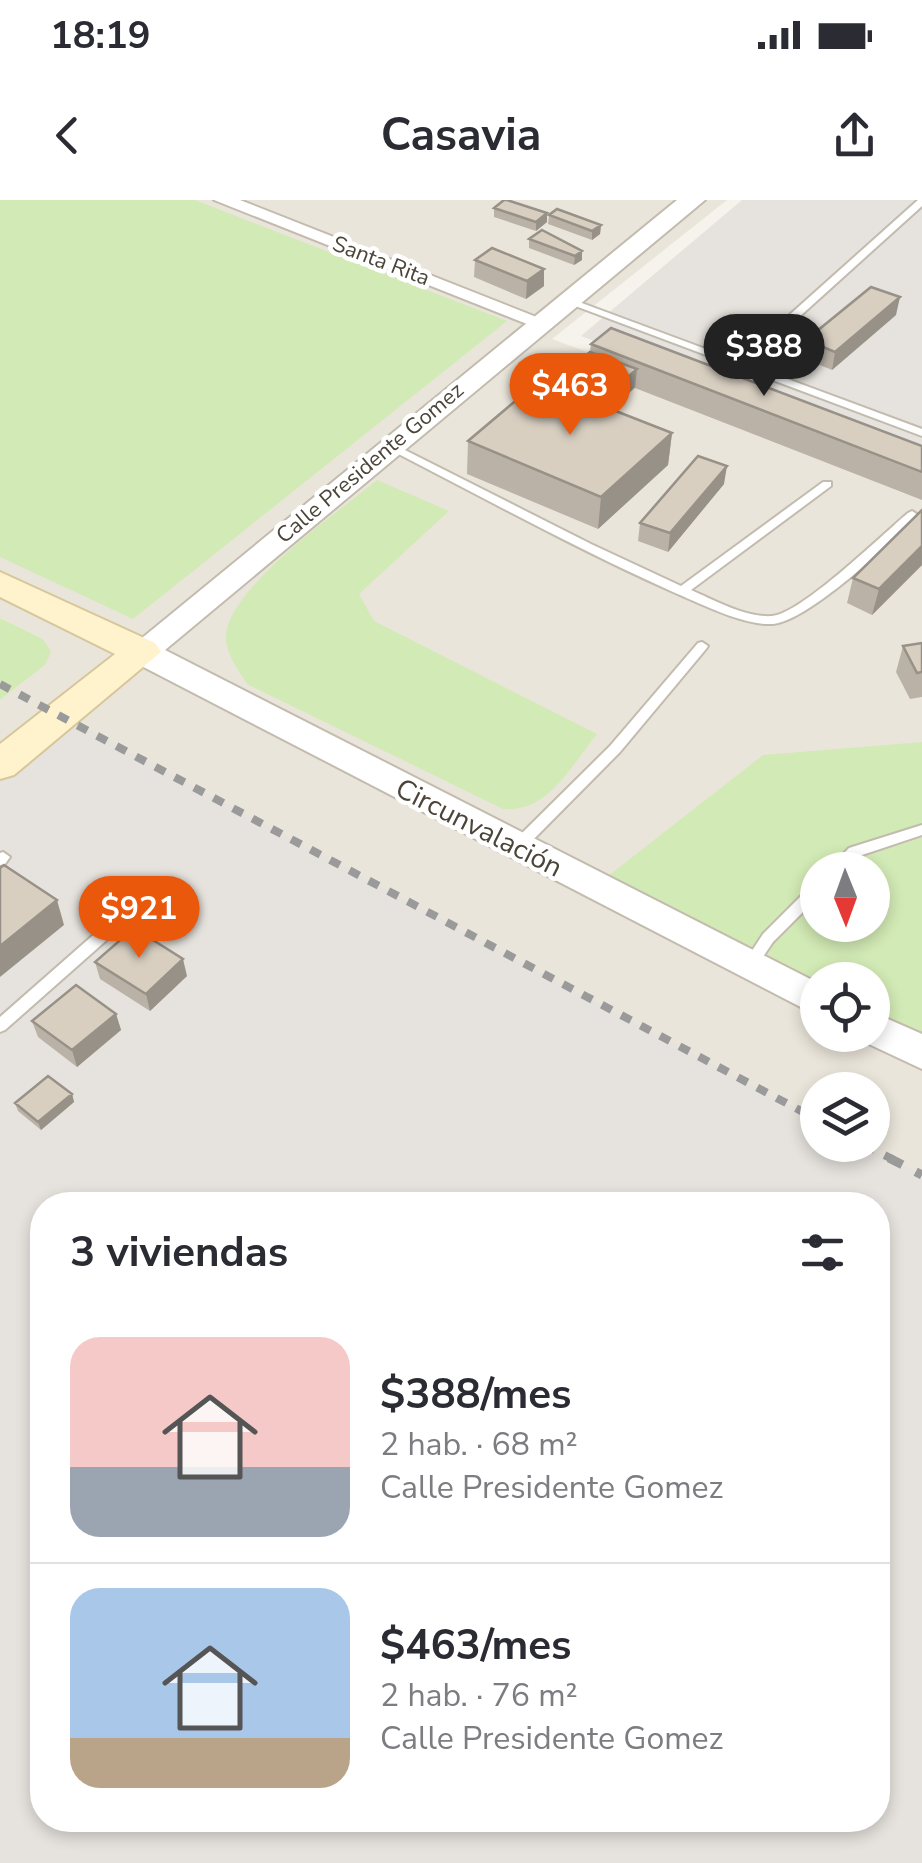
<!DOCTYPE html>
<html lang="es">
<meta charset="utf-8">
<style>
:root{--surface:#fff;--page:#f7f7f7;--text:#2b2b33;--muted:#7c7c81;--line:#e1e1e2;--accent:#ea580c}
body{margin:0;font-family:"Nunito Sans",sans-serif;background:var(--page);color:var(--text);height:100vh;display:flex;flex-direction:column;font-size:38px;white-space:nowrap}
*{box-sizing:border-box;margin:0}
p{font-size:32px;color:var(--muted)}
.icon{flex:none;width:55px;height:55px;fill:none;stroke:currentColor;stroke-width:2;stroke-linecap:round;stroke-linejoin:round}
.map{position:relative;flex:1;overflow:hidden}
.details{position:absolute;left:30px;top:992px;width:860px;height:640px;display:flex;flex-direction:column;background:var(--surface);border-radius:40px;box-shadow:0 5px 15px #0003}
.details>*{flex:none}
.needle{width:65px;rotate:179deg}
.controls{position:absolute;left:800px;top:652px;display:grid;gap:20px}
.controls a{display:grid;place-items:center;width:90px;height:90px;border-radius:50%;background:var(--surface);box-shadow:0 5px 15px #0003;font-size:50px}
.price{position:absolute;translate:-50% -85px;padding:0 22px;border-radius:35px;background:var(--accent);color:#fff;font-size:32px;line-height:65px;filter:drop-shadow(0 2px 5px #0008)}
.price::after{content:'';position:absolute;left:50%;top:60px;width:30px;height:22px;margin-left:-15px;background:inherit;clip-path:polygon(0 0,100% 0,50% 100%)}
.price.selected{background:#222;color:#fff}
ul{padding:0;list-style:none}
li{display:flex;align-items:center;gap:30px;height:250px;padding:0 40px}
li+li{border-top:2px solid var(--line)}
li span{display:grid;place-items:center;flex:none;width:280px;height:200px;border-radius:30px;color:#555}
li>.icon{margin-inline-start:auto}
span .icon{width:120px;height:120px;fill:#fffc;stroke-width:1}
li b{font-size:42px}
h2{display:flex;justify-content:space-between;align-items:center;height:120px;padding:0 40px;font-size:42px}
.status{display:flex;justify-content:space-between;align-items:center;height:70px;padding:0 50px;background:var(--surface);direction:ltr}
.status svg{height:28px;fill:currentColor}
header{display:flex;justify-content:space-between;align-items:center;height:130px;padding:0 40px;background:var(--surface);font-size:45px;font-weight:700}
.map>svg:first-child{display:block}
.residential{fill:#eae5da;fill-rule:evenodd}
.industrial{fill:#e6e2dd;fill-rule:evenodd}
.green{fill:#d2eab5;fill-rule:evenodd}
.lines{fill:none;stroke-linecap:round;stroke-linejoin:round}
.service-casing{stroke:#c2bbae;stroke-width:4}
.minor-casing{stroke:#c2bbae;stroke-width:4}
.tertiary-casing{stroke:#c2bbae;stroke-width:4}
.secondary-casing{stroke:#d6c79b;stroke-width:4}
.service{fill:#fff;fill-rule:evenodd}
.minor{fill:#fff;fill-rule:evenodd}
.tertiary{fill:#fff;fill-rule:evenodd}
.secondary{fill:#fff3cd;fill-rule:evenodd}
.rail-far1{stroke:#9a9a9a;stroke-width:8;stroke-dasharray:11 11;stroke-linecap:butt}
.rail{stroke:#9a9a9a;stroke-width:9;stroke-dasharray:15 15;stroke-linecap:butt}
.wall{fill:#bab2a6}
.shaded-wall{fill:#979187}
.building{fill:#d8cfc1;stroke:#979187;stroke-width:2.5}
.labels{text-anchor:middle;dominant-baseline:central;stroke-width:9;stroke-linejoin:round;paint-order:stroke}
.far-street-label{font-size:22px;fill:#4b4439;stroke:#fff}
.street-label{font-size:28px;fill:#4b4439;stroke:#fff}
</style>
<div class="status"><b>18:19</b><svg viewBox="0 0 49 12"><path d="M0 12V9h3v3zM5 12V6h3v6zM10 12V3h3v9zM15 12V0h3v12zM26 1h20v11H26zM47 4h2v5h-2z"/></svg></div>
<header><svg class="icon" aria-label="back" viewBox="0 0 24 24"><path d="M15 5l-7 7 7 7"/></svg>Casavia<svg class="icon" aria-label="share" viewBox="0 0 24 24"><path d="M12 15V3M7 8l5-5 5 5M5 13v7h14v-7"/></svg></header>
<div class="map">
<svg width="922" height="1663" viewBox="0 0 922 1663">
<rect width="100%" height="100%" fill="#f6f3ec"/>
<path class="residential" d="M0 0H727L552 139 922 276V1663H0V500L45 465 43 439 0 418ZM818 670H872V725H818ZM818 780H872V835H818ZM818 890H872V945H818ZM42 1005H878V1620H42Z"/>
<path class="industrial" d="M742 0H922V268L581 136Z
M62 516 817 920 818 945H865L922 975V1663H0V565ZM42 1005H878V1620H42Z"/>
<path class="green" d="M0 0H195L507 121 133 419 0 357Z
M377 280 449 311 359 394 374 421 597 534C571 566 548 613 503 609L247 484C239 471 229 458 226 442 220 392 340 311 377 280Z
M0 418 43 439 51 452 45 465 0 500Z
M922 542V852L873 827 872 780H818L817 799 594 687 763 555ZM818 670H872V725H818Z"/>
<g class="lines">
<g class="service-casing">
<path id="service" d="M918 0H922V6L747 164 922 229V236L562 101 571 99 738 161Z
M391 243 591 344 681 386 823 282H831V286L691 390C714 400 746 418 772 416 801 414 883 334 908 313L912 311 918 315C893 342 808 421 773 424 744 426 699 403 673 392 575 348 482 297 387 248L385 246Z
M702 442 708 446 706 449 620 552 521 652H511L509 648 511 644 610 546 698 443Z
M922 625V635L859 656 844 670H828L849 648Z
M3 652 10 657 5 664 0 665V653Z
M818 683V697L773 742 754 770H744L742 766 763 734 813 684Z
M121 714 128 719 126 723 5 830 0 832V817L116 715Z"/>
</g>
<g class="minor-casing">
<path id="minor" d="M214 0H240L549 122 532 126Z"/>
</g>
<g class="tertiary-casing">
<path id="tertiary" d="M677 0H705L165 450 818 783V816L130 460 125 452Z
M872 812 922 834V869L858 839 856 835H872Z"/>
</g>
<g class="secondary-casing">
<path id="secondary" d="M0 372 155 443 161 452 14 575 0 579V544L115 454 0 397Z"/>
</g>
<use href="#service" class="service"/>
<use href="#minor" class="minor"/>
<use href="#tertiary" class="tertiary"/>
<use href="#secondary" class="secondary"/>
<path class="rail-far1" d="M0 484 818 920
M865 945 894 960"/>
<path class="rail" d="M889 958 922 975"/>
</g>
<path class="wall" d="M494 8 547 13V22L536 31 494 17Z
M549 15 601 25 600 34 592 40 548 24Z
M529 39 582 51V60L574 65 529 48Z
M475 60 544 86 526 99 474 77Z
M896 115 832 170 803 158 806 140Z
M591 144 922 246V300L635 188 611 209 672 233 668 265 598 329 467 274 468 241 550 186 590 152Z
M724 284 668 352 638 341 640 323Z
M922 310V365L872 415 847 403 853 378Z
M922 443V497L910 499 896 472 903 446Z
M95 762 187 776 150 811 100 779Z
M116 814 121 830 77 867 38 837 32 821Z
M72 894 74 902 41 930 18 911 15 903Z"/>
<path class="shaded-wall" d="M547 13V22L536 31V22Z
M601 25 600 34 592 40V31Z
M582 51V60L574 65 575 56Z
M544 69V86L526 99 527 81Z
M900 97 896 115 832 170 835 152Z
M637 169 635 187 585 232 586 214Z
M672 233 668 265 598 329 601 297Z
M727 266 724 284 668 352 670 333Z
M922 346V365L872 415 879 389Z
M57 700 64 725 0 777V746Z
M183 759 187 776 150 811 146 794Z
M116 814 121 830 77 867 72 850Z
M72 894 74 902 41 930 38 922Z"/>
<path class="building" d="M504 0H507L547 13 536 22 494 8Z
M557 9 601 25 592 31 549 15Z
M542 30 582 51 575 56 529 39Z
M492 48 544 69 527 81 475 60Z
M871 87 900 97 835 152 806 140Z
M611 128 922 246V272L591 144Z
M590 152 637 169 597 204 550 186Z
M539 181 672 233 601 297 468 241Z
M698 256 727 266 670 333 640 323Z
M922 310V346L879 389 853 378Z
M922 443V472L917 473 903 446Z
M4 665 57 700 0 746V668Z
M134 728 183 759 146 794 95 762Z
M76 785 116 814 72 850 32 821Z
M48 876 72 894 38 922 15 903Z"/>
<g class="labels">
<g class="far-street-label">
<text transform="translate(381 61) rotate(21)">Santa Rita</text>
<text transform="translate(370 263) rotate(-40)">Calle Presidente Gomez</text>
</g>
<g class="street-label">
<text transform="translate(479 628) rotate(27)">Circunvalación</text>
</g>
</g>
</svg>
<div class="controls">
<a><svg class="needle" viewBox="-14 -14 28 28"><path d="M0-13l5 13h-10z" fill="#e53935"/><path d="M0 13l5-13h-10z" fill="#7c7c81"/></svg></a>
<a><svg class="icon" aria-label="locate" viewBox="0 0 24 24"><circle cx="12" cy="12" r="6"/><path d="M12 2v4M12 18v4M2 12h4M18 12h4"/></svg></a>
<a><svg class="icon" aria-label="layers" viewBox="0 0 24 24"><path d="M12 4l9 5-9 5-9-5zM3 14l9 5 9-5"/></svg></a>
</div>
<b class="price selected" style="left:764px;top:199px">$388</b>
<b class="price" style="left:570px;top:238px">$463</b>
<b class="price" style="left:139px;top:761px">$921</b>
<section class="details">
<h2>3 viviendas<svg class="icon" aria-label="filters" viewBox="0 0 24 24"><path d="M4 7h16M4 17h16"/><circle cx="9" cy="7" r="2"/><circle cx="15" cy="17" r="2"/></svg></h2>
<ul>
<li><span style="background:linear-gradient(#f6c9c9 65%,#9aa5b1 0)"><svg class="icon" aria-label="home" viewBox="0 0 24 24"><path d="M3 11l9-7 9 7M6 9v11h12V9"/></svg></span><div><b>$388/mes</b><p>2 hab. · 68 m²</p><p>Calle Presidente Gomez</p></div></li>
<li><span style="background:linear-gradient(#a9c7e8 75%,#b9a48a 0)"><svg class="icon" aria-label="home" viewBox="0 0 24 24"><path d="M3 11l9-7 9 7M6 9v11h12V9"/></svg></span><div><b>$463/mes</b><p>2 hab. · 76 m²</p><p>Calle Presidente Gomez</p></div></li>
</ul>
</section>
</div>
